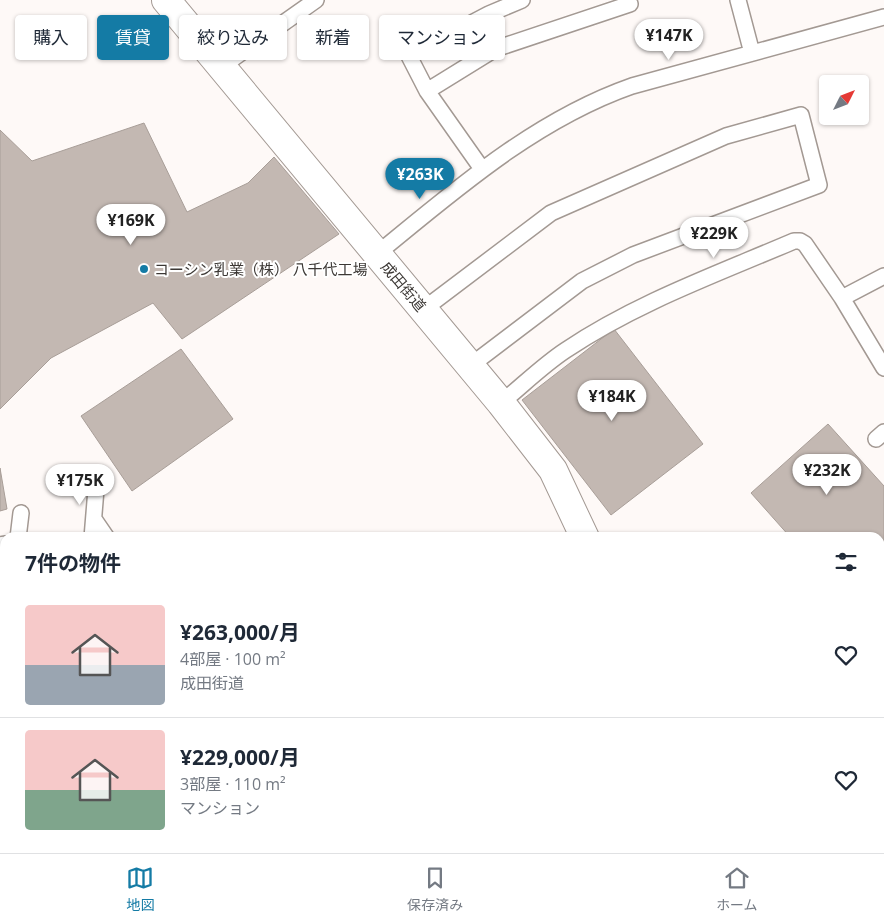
<!DOCTYPE html>
<html lang="ja">
<meta charset="utf-8">
<style>
:root{--surface:#fff;--page:#f6f6f7;--text:#1f2937;--muted:#747a83;--line:#e0e1e3;--accent:#147ba5}
body{margin:0;font-family:"Open Sans","Noto Sans JP",sans-serif;background:var(--page);color:var(--text);height:100vh;display:flex;flex-direction:column;font-size:19px;white-space:nowrap}
*{box-sizing:border-box;margin:0}
p{font-size:16px;color:var(--muted)}
.icon{flex:none;width:28px;height:28px;fill:none;stroke:currentColor;stroke-width:2;stroke-linecap:round;stroke-linejoin:round}
.map{position:relative;flex:1;overflow:hidden}
.panel{position:absolute;left:0px;top:532px;width:885px;height:321px;display:flex;flex-direction:column;background:var(--surface);border-radius:15px 15px 0 0;box-shadow:0 1px 4px #0004}
.panel>*{flex:none}
.hud{position:absolute;left:15px;top:15px;width:500px;height:45px;display:flex;gap:10px}
.needle{width:32px;rotate:48deg}
.controls{position:absolute;left:819px;top:75px;display:grid;gap:10px}
.controls a{display:grid;place-items:center;width:50px;height:50px;border-radius:5px;background:var(--surface);box-shadow:0 1px 4px #0004;font-size:25px}
.price{position:absolute;translate:-50% -42px;padding:0 11px;border-radius:18px;background:#fff;color:#222;font-size:16px;line-height:32px;filter:drop-shadow(0 1px 2px #0008)}
.price::after{content:'';position:absolute;left:50%;top:30px;width:15px;height:11px;margin-left:-8px;background:inherit;clip-path:polygon(0 0,100% 0,50% 100%)}
.price.active{background:var(--accent);color:#fff}
ul{padding:0;list-style:none}
li{display:flex;align-items:center;gap:15px;height:125px;padding:0 25px}
li+li{border-top:1px solid var(--line)}
li span{display:grid;place-items:center;flex:none;width:140px;height:100px;border-radius:5px;color:#555}
li>.icon{margin-inline-start:auto}
span .icon{width:60px;height:60px;fill:#fffc;stroke-width:1}
li b{font-size:21px}
h2{display:flex;justify-content:space-between;align-items:center;height:60px;padding:0 25px;font-size:21px}
.pill{padding:0 18px;border-radius:5px;background:var(--surface);box-shadow:0 1px 4px #0004;font-size:18px;line-height:45px}
.pill.active{background:var(--accent);color:#fff}
.menu{display:flex;justify-content:space-around;align-items:center;height:70px;border-top:1px solid var(--line);background:var(--surface);font-size:14px;color:var(--muted)}
.menu a{display:grid;justify-items:center;gap:2px}
.menu .active{color:var(--accent)}
.map>svg:first-child{display:block}
.building{fill:#c3b8b2;stroke:#a89e98}
.lines{fill:none;stroke-linecap:round;stroke-linejoin:round}
.street-casing{stroke:#a39993;stroke-width:18}
.secondary-casing{stroke:#a39993;stroke-width:24}
.highway-casing{stroke:#a39993;stroke-width:30}
.street{stroke:#fff;stroke-width:15}
.secondary{stroke:#fff;stroke-width:21}
.highway{stroke:#fff;stroke-width:28}
.poi-dot{fill:#147ba5;stroke:#fff;stroke-width:2}
.labels{text-anchor:middle;dominant-baseline:central;stroke-width:4;stroke-linejoin:round;paint-order:stroke}
.poi-label{font-size:15px;fill:#3c3835;stroke:#fff;text-anchor:start}
.street-label{font-size:15px;fill:#3c3835;stroke:#fff}
</style>
<div class="map">
<svg width="884" height="853" viewBox="0 0 884 853">
<rect width="100%" height="100%" fill="#fef9f7"/>
<path class="building" d="M144 123 187 212 248 183 274 157 339 234 182 339 153 303 51 358 0 409V130L32 161Z
M614 329 703 444 611 515 522 400Z
M181 349 233 419 132 491 81 416Z
M828 424 884 486V640L880 636V538H791L751 493Z
M0 468 7 509 0 511Z
M736 849H764L753 853H738Z"/>
<g class="lines">
<g class="street-casing">
<path id="street" d="M738 0 752 53
M221 67 316 0
M427 91 495 49 630 4
M482 169 427 91 409 56 489 14 522 0
M377 254C455 190 535 120 632 86L884 17
M842 298 884 276
M424 309 551 213 726 136 801 115 819 185 633 255 582 281 470 366
M501 403C522 386 543 365 566 350 636 303 717 274 794 241H800L805 244 842 298 884 368
M876 439 884 432
M94 519 107 538
M18 538 21 513
M92 538 97 477
M0 545 5 544
M880 817 884 815
M0 828 5 744
M257 849V853
M272 853 288 849"/>
</g>
<g class="secondary-casing">
<path id="secondary" d="M867 849 870 853"/>
</g>
<g class="highway-casing">
<path id="highway" d="M166 0 501 403 553 470 585 538
M716 849 717 853"/>
</g>
<use href="#street" class="street"/>
<use href="#secondary" class="secondary"/>
<use href="#highway" class="highway"/>
</g>
<circle class="poi-dot" cx="144" cy="269" r="5"/>
<g class="labels">
<g class="poi-label">
<text x="154" y="269">コーシン乳業（株） 八千代工場</text>
</g>
<g class="street-label">
<text transform="translate(404 286) rotate(50)">成田街道</text>
</g>
</g>
</svg>
<div class="controls">
<a><svg class="needle" viewBox="-14 -14 28 28"><path d="M0-13l5 13h-10z" fill="#e53935"/><path d="M0 13l5-13h-10z" fill="#747a83"/></svg></a>
</div>
<b class="price" style="left:669px;top:61px">¥147K</b>
<b class="price active" style="left:420px;top:200px">¥263K</b>
<b class="price" style="left:131px;top:246px">¥169K</b>
<b class="price" style="left:714px;top:259px">¥229K</b>
<b class="price" style="left:612px;top:422px">¥184K</b>
<b class="price" style="left:827px;top:496px">¥232K</b>
<b class="price" style="left:80px;top:506px">¥175K</b>
<div class="hud">
<a class="pill">購入</a>
<a class="pill active">賃貸</a>
<a class="pill">絞り込み</a>
<a class="pill">新着</a>
<a class="pill">マンション</a>
</div>
<section class="panel">
<h2>7件の物件<svg class="icon" aria-label="filters" viewBox="0 0 24 24"><path d="M4 7h16M4 17h16"/><circle cx="9" cy="7" r="2"/><circle cx="15" cy="17" r="2"/></svg></h2>
<ul>
<li><span style="background:linear-gradient(#f6c9c9 60%,#9aa5b1 0)"><svg class="icon" aria-label="home" viewBox="0 0 24 24"><path d="M3 11l9-7 9 7M6 9v11h12V9"/></svg></span><div><b>¥263,000/月</b><p>4部屋 · 100 m²</p><p>成田街道</p></div><svg class="icon" aria-label="heart" viewBox="0 0 24 24"><path d="M12 20l-8-8c-3-5 5-10 8-4 3-6 11-1 8 4z"/></svg></li>
<li><span style="background:linear-gradient(#f6c9c9 60%,#7fa58c 0)"><svg class="icon" aria-label="home" viewBox="0 0 24 24"><path d="M3 11l9-7 9 7M6 9v11h12V9"/></svg></span><div><b>¥229,000/月</b><p>3部屋 · 110 m²</p><p>マンション</p></div><svg class="icon" aria-label="heart" viewBox="0 0 24 24"><path d="M12 20l-8-8c-3-5 5-10 8-4 3-6 11-1 8 4z"/></svg></li>
</ul>
</section>
</div>
<nav class="menu">
<a class="active"><svg class="icon" aria-label="map" viewBox="0 0 24 24"><path d="M3 6l6-2 6 2 6-2v14l-6 2-6-2-6 2zM9 4v14M15 6v14"/></svg>地図</a>
<a><svg class="icon" aria-label="saved" viewBox="0 0 24 24"><path d="M7 4h10v16l-5-4-5 4z"/></svg>保存済み</a>
<a><svg class="icon" aria-label="home" viewBox="0 0 24 24"><path d="M3 11l9-7 9 7M6 9v11h12V9"/></svg>ホーム</a>
</nav>
